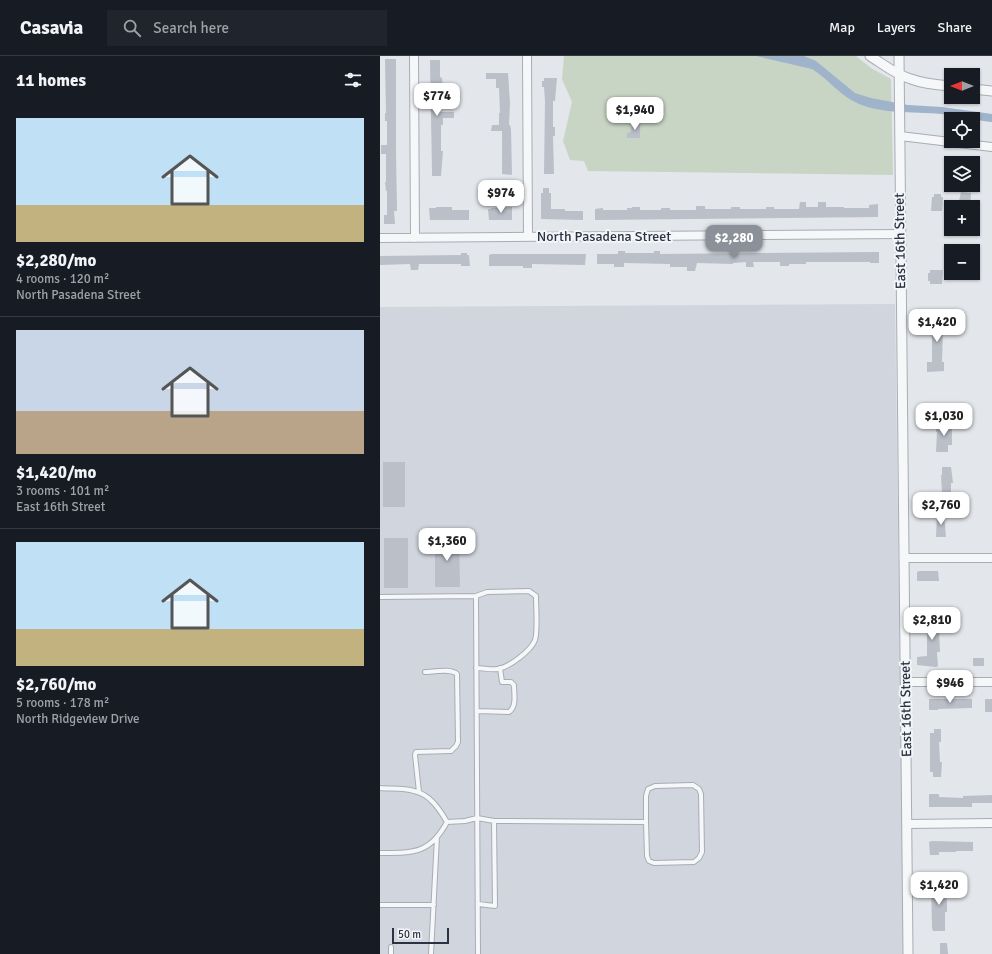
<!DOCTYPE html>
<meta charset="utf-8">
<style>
:root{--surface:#171b24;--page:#20242c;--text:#f1f3f6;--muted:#9ea1a6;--line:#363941;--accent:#8c9099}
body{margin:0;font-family:Signika,sans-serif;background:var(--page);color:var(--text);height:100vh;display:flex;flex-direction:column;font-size:15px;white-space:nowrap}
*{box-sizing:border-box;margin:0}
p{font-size:13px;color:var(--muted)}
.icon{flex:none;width:22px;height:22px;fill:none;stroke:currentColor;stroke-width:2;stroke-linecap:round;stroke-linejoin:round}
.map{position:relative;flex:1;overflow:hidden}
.sheet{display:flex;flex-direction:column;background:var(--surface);width:380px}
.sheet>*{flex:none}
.needle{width:26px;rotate:270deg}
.buttons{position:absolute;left:564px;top:12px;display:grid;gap:8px}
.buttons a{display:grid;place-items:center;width:36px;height:36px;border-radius:0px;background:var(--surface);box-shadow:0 1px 3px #0004;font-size:20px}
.scale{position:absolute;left:12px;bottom:10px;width:57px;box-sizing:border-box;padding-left:4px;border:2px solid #2b3343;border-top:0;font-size:11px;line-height:14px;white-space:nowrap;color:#2b3343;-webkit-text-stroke:3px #f3f5f8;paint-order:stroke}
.price{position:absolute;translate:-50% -34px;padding:0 9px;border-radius:8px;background:#fff;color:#222;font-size:13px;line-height:26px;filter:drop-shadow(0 1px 2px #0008)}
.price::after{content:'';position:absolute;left:50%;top:24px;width:12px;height:9px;margin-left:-6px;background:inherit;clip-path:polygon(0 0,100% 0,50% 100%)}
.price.active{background:var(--accent);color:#fff}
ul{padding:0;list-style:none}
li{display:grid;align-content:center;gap:8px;height:212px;padding:0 16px}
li+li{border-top:1px solid var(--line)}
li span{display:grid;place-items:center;height:124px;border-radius:0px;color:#555}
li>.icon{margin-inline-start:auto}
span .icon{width:72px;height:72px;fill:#fffc;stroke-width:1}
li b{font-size:17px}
h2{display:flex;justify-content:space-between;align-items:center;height:48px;padding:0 16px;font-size:17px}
header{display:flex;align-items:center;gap:24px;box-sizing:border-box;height:56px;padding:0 20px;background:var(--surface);border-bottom:1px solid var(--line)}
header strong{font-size:19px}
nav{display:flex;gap:22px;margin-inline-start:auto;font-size:14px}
.search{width:280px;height:36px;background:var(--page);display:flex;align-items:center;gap:10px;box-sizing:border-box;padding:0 14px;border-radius:0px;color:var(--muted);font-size:15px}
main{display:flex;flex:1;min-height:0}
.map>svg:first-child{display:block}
.built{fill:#d1d5dd}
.green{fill:#c8d5c4}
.water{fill:#9fb3ca}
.building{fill:#babfc8}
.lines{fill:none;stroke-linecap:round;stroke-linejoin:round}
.service-casing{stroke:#a8adb5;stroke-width:6}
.minor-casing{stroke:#a8adb5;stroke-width:10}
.tertiary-casing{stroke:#a8adb5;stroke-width:11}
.service{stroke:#f6f7f9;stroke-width:4}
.minor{stroke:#f6f7f9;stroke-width:8}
.tertiary{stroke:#f6f7f9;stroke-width:9}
.labels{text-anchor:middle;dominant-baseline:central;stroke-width:4;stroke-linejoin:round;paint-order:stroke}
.street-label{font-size:14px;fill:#2b3343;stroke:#f3f5f8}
</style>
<header>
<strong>Casavia</strong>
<div class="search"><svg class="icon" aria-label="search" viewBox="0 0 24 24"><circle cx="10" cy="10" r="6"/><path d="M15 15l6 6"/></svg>Search here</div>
<nav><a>Map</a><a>Layers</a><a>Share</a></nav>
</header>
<main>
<section class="sheet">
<h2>11 homes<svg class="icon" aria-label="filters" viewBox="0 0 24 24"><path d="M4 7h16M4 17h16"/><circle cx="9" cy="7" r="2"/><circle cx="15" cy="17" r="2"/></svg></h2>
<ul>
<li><span style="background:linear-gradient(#bfe0f5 70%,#c2b280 0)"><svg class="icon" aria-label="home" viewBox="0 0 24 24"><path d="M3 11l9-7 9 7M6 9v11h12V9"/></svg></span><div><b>$2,280/mo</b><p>4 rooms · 120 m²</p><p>North Pasadena Street</p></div></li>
<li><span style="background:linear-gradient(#c9d6e8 65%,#b9a48a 0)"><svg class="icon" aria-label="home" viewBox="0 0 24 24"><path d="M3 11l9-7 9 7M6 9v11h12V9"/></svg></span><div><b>$1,420/mo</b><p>3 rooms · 101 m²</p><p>East 16th Street</p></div></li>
<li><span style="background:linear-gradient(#bfe0f5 70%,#c2b280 0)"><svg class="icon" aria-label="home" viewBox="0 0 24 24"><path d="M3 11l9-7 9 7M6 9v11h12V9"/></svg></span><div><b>$2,760/mo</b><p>5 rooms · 178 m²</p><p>North Ridgeview Drive</p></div></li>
</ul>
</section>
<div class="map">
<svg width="612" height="898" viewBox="0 0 612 898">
<rect width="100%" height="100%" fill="#e3e6eb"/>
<path class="built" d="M515 248 524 898H0V251Z"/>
<path class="green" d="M184 0H476L491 12 511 23 513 119 208 115 204 105 190 104 183 85 192 46 182 23Z"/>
<path class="water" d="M376 0H424L436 5 475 37 491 42 528 49 562 51 612 58V66C594 64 579 60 561 58 533 55 499 59 473 45 458 37 447 22 432 13Z"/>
<path class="building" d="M5 3H16V98L17 152V155H14L15 168H4V159H7V135H6L5 126H6V98H1V89H7V65H5V57H6Z
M50 4H60V21L62 22 63 34H60V56H74V62H63V69H61V95H63L61 120H52V115Z
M106 17H128L130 47 129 69H130L131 73 132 119 122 118V75H111L112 69H119V57H120L119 32H116V23H106Z
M164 22H177L175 45H173V71H175V80H173L174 118H164L165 45 164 31H162V25H164Z
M252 65 260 66V82H247V77L251 76Z
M163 132H169V137H171V153H185V155H203V164L161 163V137H163Z
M581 136 591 137 590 151 578 150Z
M554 138H561V141H563L562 155H551L552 141H554Z
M420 146H426V151H438V146H446V151H464V152H489V149L498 148V161L215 164V153L223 152V154H247V152H252V151H260V154H281V152H290V154H316V150H325V153H351V151H360V153H386V151H394V153H419Z
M56 151H72V154H89V164H50L49 152H56Z
M132 151V164H109L108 153H111V152Z
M238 195H245V197H274V195H280V198L499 196V207H490V206H426V208H409V210H400V206H373L374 211H366V206L353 207V208L317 207 315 215H307V211H290V208L244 207V211H234V208H217V198H238Z
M81 197H87V199H89L90 210H81V208H39L38 214H31L30 208 0 209V200L81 199Z
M112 198H206L205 209 152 208V212H143V210H109V199Z
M550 214H563L562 228H550V225H548V217H550Z
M552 256H563V262L565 263V270H563L562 306H564V315L547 316V306H552Z
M556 367H572V389H568V396H556L557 376H556Z
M3 406H25V451H3Z
M562 411H571L573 427H571V436H562L561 419H562Z
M557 458H564L566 481H556Z
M79 481 80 531H55V482Z
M4 482H28V532H4Z
M539 515H558L559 525H537V516Z
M547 558 563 559V573H559L560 596H557L558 610 556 611 537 609V601L547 600Z
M593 602H604V610H593Z
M549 643H592V652L558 653V654H549Z
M605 643H612V656H605Z
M554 673H561V686H559L560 706H562L561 721H553V716H550V677H554Z
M549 738H559V741L583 742V740L612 739V747H592V751H549Z
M552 785 593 786V795H576V796H559V799H550L549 786Z
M551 826H565L567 847V856H565V875H553L552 872Z
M560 887H567L568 898H560Z"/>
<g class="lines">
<g class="service-casing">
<path id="service" d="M96 540 107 536 149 535 156 540C156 552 158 575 155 584 151 595 129 611 118 613 112 614 103 612 96 612
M0 541 96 540 98 898
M97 655 129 656C137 650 134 638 134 629L131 626H122L120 612
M0 732C11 733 24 732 34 735 50 738 60 754 67 766
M39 736 35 699 36 696 71 695 76 690 78 686 77 618C71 612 53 616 45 616
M67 766 85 765 97 762 114 765 266 766V740L268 733 275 730 313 729 319 733 321 738 322 796 319 802 314 806 274 807 269 805 267 800 266 766
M0 797C33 797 50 798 67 766
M98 848 115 850 114 765
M0 849H54
M11 891V898
M51 898 57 781"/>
</g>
<g class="minor-casing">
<path id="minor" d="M34 0 35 182
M147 0 148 181
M520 80 612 91
M0 182 520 178
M524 502H612
M525 626H612
M527 768 612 767"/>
</g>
<g class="tertiary-casing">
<path id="tertiary" d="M490 0C503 8 516 19 531 23 544 28 558 29 571 30
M519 0 528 898
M593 33 612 35"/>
</g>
<use href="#service" class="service"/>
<use href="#minor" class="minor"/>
<use href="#tertiary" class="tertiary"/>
</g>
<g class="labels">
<g class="street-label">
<text x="224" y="180">North Pasadena Street</text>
<text transform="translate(520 185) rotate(-91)">East 16th Street</text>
<text transform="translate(526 653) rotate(-91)">East 16th Street</text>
</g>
</g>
</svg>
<div class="buttons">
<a><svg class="needle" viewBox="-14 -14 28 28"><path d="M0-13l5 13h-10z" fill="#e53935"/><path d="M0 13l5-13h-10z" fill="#9ea1a6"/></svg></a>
<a><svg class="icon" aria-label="locate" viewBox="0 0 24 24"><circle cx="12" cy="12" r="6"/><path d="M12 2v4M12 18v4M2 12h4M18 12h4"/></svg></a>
<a><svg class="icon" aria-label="layers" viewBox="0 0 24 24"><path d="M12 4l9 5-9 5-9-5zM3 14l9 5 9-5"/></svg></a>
<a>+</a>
<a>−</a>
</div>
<div class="scale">50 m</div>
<b class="price" style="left:57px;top:61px">$774</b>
<b class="price" style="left:255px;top:75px">$1,940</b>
<b class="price" style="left:121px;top:158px">$974</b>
<b class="price active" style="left:354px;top:203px">$2,280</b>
<b class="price" style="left:557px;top:287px">$1,420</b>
<b class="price" style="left:564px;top:381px">$1,030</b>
<b class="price" style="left:561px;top:470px">$2,760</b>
<b class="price" style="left:67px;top:506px">$1,360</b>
<b class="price" style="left:552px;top:585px">$2,810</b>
<b class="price" style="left:570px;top:648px">$946</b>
<b class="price" style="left:559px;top:850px">$1,420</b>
</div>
</main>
